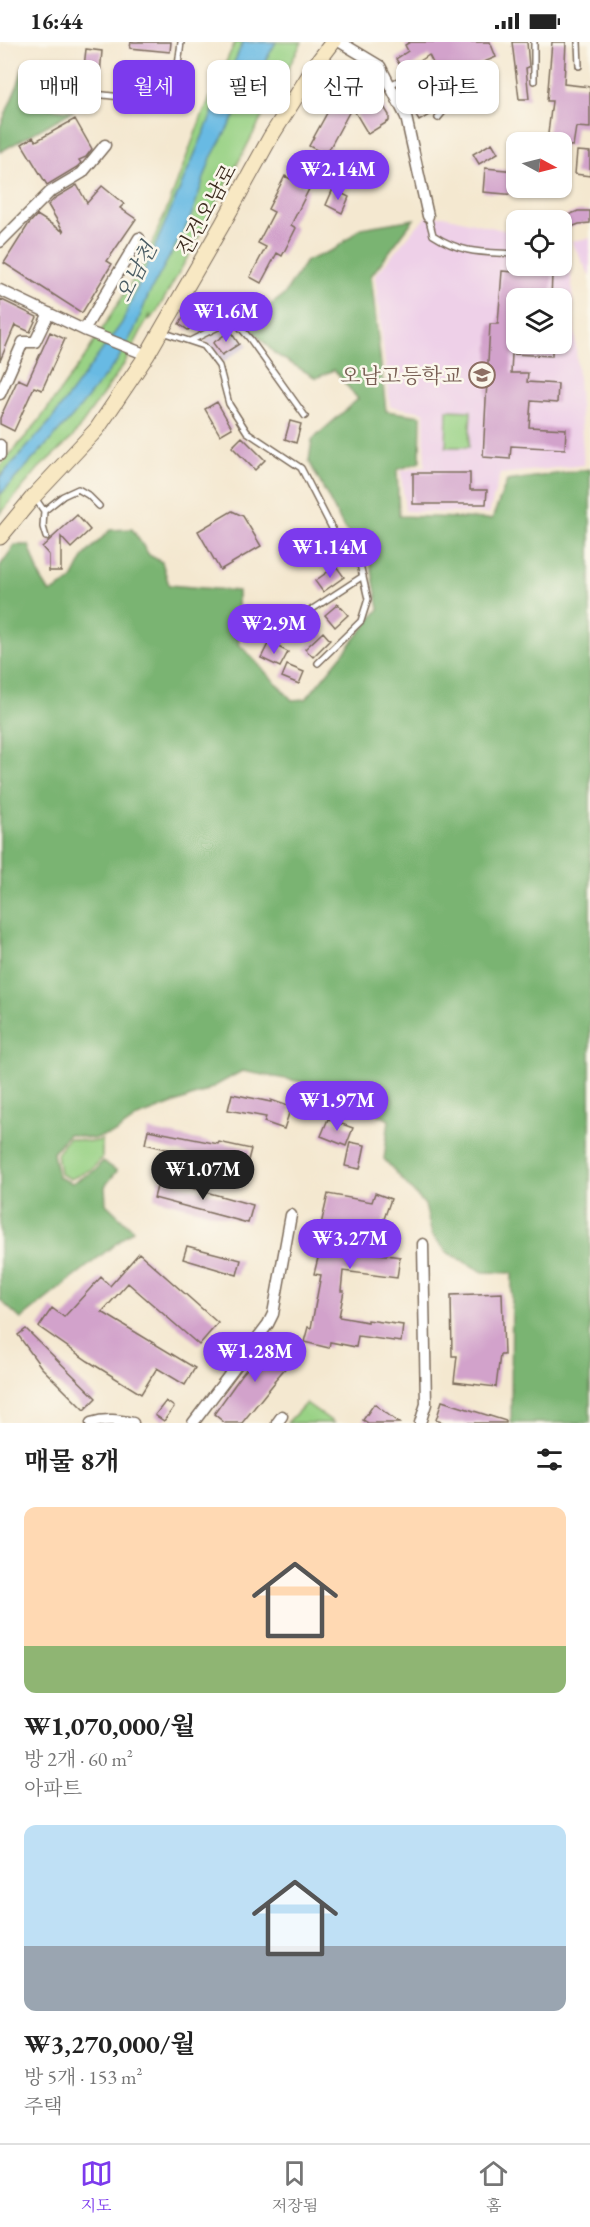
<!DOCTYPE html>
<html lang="ko">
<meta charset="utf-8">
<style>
:root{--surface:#fff;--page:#f6f6f6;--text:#222;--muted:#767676;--line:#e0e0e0;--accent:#7c3aed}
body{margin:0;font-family:"EB Garamond","Noto Serif KR",serif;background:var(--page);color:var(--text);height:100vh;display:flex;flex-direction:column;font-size:22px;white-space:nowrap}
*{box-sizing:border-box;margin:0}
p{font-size:20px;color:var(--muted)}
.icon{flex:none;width:33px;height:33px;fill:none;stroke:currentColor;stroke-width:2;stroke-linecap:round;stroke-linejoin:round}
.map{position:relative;height:1381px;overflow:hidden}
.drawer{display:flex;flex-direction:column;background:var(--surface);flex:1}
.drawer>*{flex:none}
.banner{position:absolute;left:18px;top:18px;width:555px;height:54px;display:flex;gap:12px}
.needle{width:39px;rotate:97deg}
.buttons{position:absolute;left:506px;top:90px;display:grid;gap:12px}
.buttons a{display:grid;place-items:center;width:66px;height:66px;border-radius:12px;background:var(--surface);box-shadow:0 2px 4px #0004;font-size:30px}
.price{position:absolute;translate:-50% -51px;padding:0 14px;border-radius:21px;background:var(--accent);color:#fff;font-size:20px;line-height:39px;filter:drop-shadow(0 2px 3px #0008)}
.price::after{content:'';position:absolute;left:50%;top:36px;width:18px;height:14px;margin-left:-9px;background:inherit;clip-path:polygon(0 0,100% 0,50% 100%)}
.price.current{background:#222;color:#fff}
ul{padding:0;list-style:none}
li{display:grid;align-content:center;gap:12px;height:318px;padding:0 24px}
li span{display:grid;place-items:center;height:186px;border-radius:12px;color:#555}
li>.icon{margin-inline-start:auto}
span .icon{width:108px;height:108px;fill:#fffc;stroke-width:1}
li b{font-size:26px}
h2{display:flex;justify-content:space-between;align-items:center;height:72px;padding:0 24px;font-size:26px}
.tag{padding:0 21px;border-radius:12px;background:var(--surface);box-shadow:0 2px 4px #0004;font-size:21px;line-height:54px}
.tag.current{background:var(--accent);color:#fff}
.status{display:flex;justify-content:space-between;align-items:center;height:42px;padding:0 30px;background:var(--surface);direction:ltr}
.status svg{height:16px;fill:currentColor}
.dock{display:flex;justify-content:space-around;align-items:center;height:84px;border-top:2px solid var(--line);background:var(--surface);font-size:16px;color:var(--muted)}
.dock a{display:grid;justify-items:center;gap:3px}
.dock .current{color:var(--accent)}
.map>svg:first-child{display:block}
.built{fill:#eed0e8;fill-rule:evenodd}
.industrial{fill:#ccbed4}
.green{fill:#99d285;stroke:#6a7e52;stroke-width:1.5}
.forest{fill:#7ab472;stroke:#5a6f48;stroke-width:1.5}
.water{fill:#67bae3;stroke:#517280;stroke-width:1.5}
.building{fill:#d2a2cb}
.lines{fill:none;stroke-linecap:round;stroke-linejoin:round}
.lane-casing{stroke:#7c6c5c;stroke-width:8}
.street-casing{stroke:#7c6c5c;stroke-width:13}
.secondary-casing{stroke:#7c6c5c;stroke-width:17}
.lane{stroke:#fff;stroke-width:5}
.street{stroke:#fff;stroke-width:10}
.secondary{stroke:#f8e8c3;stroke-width:15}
.labels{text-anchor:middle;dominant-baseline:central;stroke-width:5;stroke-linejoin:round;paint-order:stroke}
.street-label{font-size:21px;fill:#3b2a1e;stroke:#fbf7ec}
.education-label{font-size:21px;fill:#785e54;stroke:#fbf7ec;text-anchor:end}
.water-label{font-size:22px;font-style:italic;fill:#4a5c63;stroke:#fbf7ec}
</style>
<div class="status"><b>16:44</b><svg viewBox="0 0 49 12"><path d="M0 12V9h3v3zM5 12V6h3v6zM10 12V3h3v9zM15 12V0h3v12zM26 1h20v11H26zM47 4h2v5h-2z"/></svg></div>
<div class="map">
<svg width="590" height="1381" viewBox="0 0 590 1381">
<rect width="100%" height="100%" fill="#fbf7ec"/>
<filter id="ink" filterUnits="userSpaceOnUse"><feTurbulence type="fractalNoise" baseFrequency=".0167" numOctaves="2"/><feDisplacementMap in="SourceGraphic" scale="12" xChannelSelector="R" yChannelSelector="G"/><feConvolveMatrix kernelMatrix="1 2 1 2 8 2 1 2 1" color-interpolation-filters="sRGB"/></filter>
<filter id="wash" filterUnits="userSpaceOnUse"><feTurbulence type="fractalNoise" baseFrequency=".008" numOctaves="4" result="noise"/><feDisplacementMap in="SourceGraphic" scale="24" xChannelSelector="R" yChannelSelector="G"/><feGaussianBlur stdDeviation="1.35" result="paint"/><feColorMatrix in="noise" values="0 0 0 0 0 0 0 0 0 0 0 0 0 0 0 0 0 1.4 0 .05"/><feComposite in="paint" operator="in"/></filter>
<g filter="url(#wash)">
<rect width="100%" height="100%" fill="#f4e8d0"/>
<path class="built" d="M428 174H444L516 191V224H561L562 195 570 220 584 423 500 432 489 472 405 469 401 429 425 424 424 370 390 364 375 234 417 184ZM516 256H561V302H516Z
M590 196V234L571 199Z"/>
<path class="industrial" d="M231 284 248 303 223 320 205 298Z"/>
<path class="green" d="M235 0H302L190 211 156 271 149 278 150 272 124 322 72 396 39 426 0 472V424L38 380 84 316 143 222 169 162 201 76Z
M447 368 471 369 469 405H446Z
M68 1096 91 1100 102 1098V1116L92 1127 71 1137 60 1132 57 1111Z
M306 1361 334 1381H287Z"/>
<path class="forest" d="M24 22 29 64 73 69 0 110V85L18 42Z
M414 177 371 234 386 369 421 374 420 420 397 428 399 474 492 477 507 439 590 427V1381H511L512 1231 483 1230 448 1211 432 1193 425 1163 384 1117 389 1078 358 1060 313 1042 242 1029 204 1050 138 1075 115 1091 92 1097 68 1092 53 1111 58 1135 72 1141 94 1129 103 1119 117 1129 105 1144 106 1162 133 1188 21 1277 0 1258V524L15 503H29L40 535 50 551 71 539 84 514 110 488 132 487 149 513 162 520 169 543 238 549 239 602 292 658 306 657 379 567 369 513 344 486 309 419 312 398 358 357 334 328 316 336 275 312 246 281 284 253 306 219 335 207 361 186Z"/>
<path class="water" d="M243 0H276L211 116 190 177 148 254 135 287 117 319 73 374 0 453V435L49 381 122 281Z"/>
<g id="blocks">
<path class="building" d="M131 0H171L170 10 130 6Z
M410 0H490L496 15 477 23 481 30 447 49 429 13 404 30 396 17 408 9 405 3Z
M512 0H527L529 25 526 26 529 57H519Z
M552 0H566L564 42 590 45V86L576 85 573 104 561 103V100H547L552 59H547Z
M86 7 102 9 99 44 82 43Z
M355 30 367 37 389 73V79L368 92 352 65 326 113 309 104 349 31Z
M419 34 439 67 419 79 401 49 411 43 409 39Z
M75 77 92 107 86 115 79 118 81 121 77 125 47 143 22 102 33 95 36 99Z
M492 101 498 111 479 122 473 112Z
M577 109 590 110V134L575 132Z
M485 126 516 129V146H554L553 156 483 150Z
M285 134 309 147 291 183 296 186 282 214 277 211 261 241 250 235 266 205 258 201 274 170 268 167Z
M77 143 87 161 102 144 124 162 120 166 136 177 107 219 112 222 82 271 4 221 28 183 37 173 64 190 48 163 55 156Z
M333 147 349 155 342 171 326 163Z
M578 169H590V181L579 182 561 189V176Z
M502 229 552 233 551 256H516V302H552V314L512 312 511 331H528L527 340 558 342 557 361 531 359 529 385 566 387 565 407 511 404 510 417 483 415 490 282H498Z
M0 257 37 275 30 290 15 283 0 319Z
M188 268 203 276 188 288 179 282Z
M230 289 239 302 222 313 213 301Z
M50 290 65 297 42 348 34 345 14 389 0 382V376L18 337 27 341Z
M217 360 232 386 220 393 205 367Z
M290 379 301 382 296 401 285 397Z
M242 395 265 418 255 428 232 405Z
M413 431H470V448H487L486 462H413Z
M232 469 243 474 261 504 220 528 198 489Z
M77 473 90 488 71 506 61 495V529H49V513L42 505Z
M336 524 344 535 323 550 315 539Z
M338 562 348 573 335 585 325 573Z
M323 590 330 598 313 615 305 607Z
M269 600 288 610 280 625 261 616Z
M287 623 304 630 299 642 282 635Z
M232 1052 271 1060V1058L291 1065 284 1087 264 1080 266 1075 228 1068Z
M328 1077 353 1086 346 1104 321 1094Z
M148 1088 218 1102 219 1100 251 1107 246 1126 145 1102Z
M350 1100 365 1103 360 1127 345 1124Z
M159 1137 253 1163 248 1181 154 1156Z
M375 1151 391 1157 372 1211 400 1215 397 1236 343 1229 341 1249H344L339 1275 368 1280V1278L403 1283 401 1300 358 1294 356 1305 330 1300 329 1306 304 1300 308 1285 311 1286 321 1233 314 1232 325 1188 320 1187 328 1152 372 1160Z
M187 1204 241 1218 237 1233 183 1217Z
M139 1211 218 1281 199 1303 128 1241 102 1270 195 1326 185 1343 157 1326 141 1352 88 1319 39 1285 52 1266 64 1275 101 1235 110 1244Z
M502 1251 504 1313H500L496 1345 454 1340 457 1314H452L451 1253Z
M26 1287 96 1356 84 1368 41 1325 18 1293Z
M273 1295 295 1315 274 1339 275 1340 242 1381H225L214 1372 241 1334Z
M166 1359 174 1365 164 1379 155 1373Z
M442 1359 506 1379V1381H444L436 1378Z
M374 1362 399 1381H368L363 1378Z"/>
</g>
</g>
<g filter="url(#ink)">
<use href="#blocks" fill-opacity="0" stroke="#7c6c5c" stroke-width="1.5"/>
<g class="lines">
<g class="lane-casing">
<path id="lane" d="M534 0V39
M578 0 579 24
M390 43 425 25 448 64 438 76
M33 45 130 56 175 47 181 0
M428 174 433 193C462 212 483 210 516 212
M233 277 250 297 305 374
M162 290 204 304 219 324 229 362 247 390 301 426 335 492 359 518 368 557 361 579 318 621
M190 299 230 279 251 265
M35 456 44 469 43 485 46 495
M44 469 63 454 78 447 88 453 99 464
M288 583 363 534"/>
</g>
<g class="street-casing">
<path id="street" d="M340 0 380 24 406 75 428 174
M0 200 50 150 82 131 105 103
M0 248 84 288 147 313
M84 288 139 196
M0 352 23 300H35L49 271
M0 403V413
M91 1381C106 1376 118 1378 133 1381
M193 1381 268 1282 273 1272 291 1173
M277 1381 282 1374
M420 1381 426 1362 423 1202"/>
</g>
<g class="secondary-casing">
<path id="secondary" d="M0 495 34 454 97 387 147 313 222 183 270 96 317 21 333 0"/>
</g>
<use href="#lane" class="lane"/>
<use href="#street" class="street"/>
<use href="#secondary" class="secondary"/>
</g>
</g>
<defs>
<g id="school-ring" transform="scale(1.35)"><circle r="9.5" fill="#fbf7ec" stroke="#8d6e63" stroke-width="1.5"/><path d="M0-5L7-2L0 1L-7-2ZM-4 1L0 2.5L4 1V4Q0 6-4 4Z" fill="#8d6e63"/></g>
</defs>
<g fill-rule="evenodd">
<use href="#school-ring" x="482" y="333"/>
</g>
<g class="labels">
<g class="street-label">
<text transform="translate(206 168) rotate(-61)">진건오남로</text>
</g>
<g class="education-label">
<text x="462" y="333">오남고등학교</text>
</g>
<g class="water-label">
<text transform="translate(136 230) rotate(-63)">오남천</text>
</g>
</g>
</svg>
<div class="buttons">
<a><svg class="needle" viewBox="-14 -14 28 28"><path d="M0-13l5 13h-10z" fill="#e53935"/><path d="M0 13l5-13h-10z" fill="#767676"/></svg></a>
<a><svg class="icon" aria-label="locate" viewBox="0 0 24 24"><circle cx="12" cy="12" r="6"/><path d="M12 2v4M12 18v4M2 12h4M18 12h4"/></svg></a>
<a><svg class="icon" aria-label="layers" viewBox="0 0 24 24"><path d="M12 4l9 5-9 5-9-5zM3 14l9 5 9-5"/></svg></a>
</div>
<b class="price" style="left:338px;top:159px">₩2.14M</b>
<b class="price" style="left:226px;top:301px">₩1.6M</b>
<b class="price" style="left:330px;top:537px">₩1.14M</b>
<b class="price" style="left:274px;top:613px">₩2.9M</b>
<b class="price" style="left:337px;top:1090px">₩1.97M</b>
<b class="price current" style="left:203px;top:1159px">₩1.07M</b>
<b class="price" style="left:350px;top:1228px">₩3.27M</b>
<b class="price" style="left:255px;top:1341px">₩1.28M</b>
<div class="banner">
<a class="tag">매매</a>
<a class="tag current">월세</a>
<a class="tag">필터</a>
<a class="tag">신규</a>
<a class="tag">아파트</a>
</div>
</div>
<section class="drawer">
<h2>매물 8개<svg class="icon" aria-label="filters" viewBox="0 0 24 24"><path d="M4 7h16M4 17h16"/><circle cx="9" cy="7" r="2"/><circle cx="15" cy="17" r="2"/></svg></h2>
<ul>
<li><span style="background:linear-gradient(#ffd9b3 75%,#8fb573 0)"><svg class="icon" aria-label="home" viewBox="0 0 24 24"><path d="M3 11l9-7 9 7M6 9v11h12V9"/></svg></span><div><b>₩1,070,000/월</b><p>방 2개 · 60 m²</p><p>아파트</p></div></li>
<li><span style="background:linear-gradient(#bfe0f5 65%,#9aa5b1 0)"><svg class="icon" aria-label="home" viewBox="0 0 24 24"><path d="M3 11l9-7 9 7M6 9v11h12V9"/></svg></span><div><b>₩3,270,000/월</b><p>방 5개 · 153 m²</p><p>주택</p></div></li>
</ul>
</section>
<nav class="dock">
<a class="current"><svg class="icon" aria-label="map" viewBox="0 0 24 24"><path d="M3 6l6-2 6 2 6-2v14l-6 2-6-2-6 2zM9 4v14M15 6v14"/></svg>지도</a>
<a><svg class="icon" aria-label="saved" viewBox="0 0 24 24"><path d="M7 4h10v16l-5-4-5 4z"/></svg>저장됨</a>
<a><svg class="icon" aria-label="home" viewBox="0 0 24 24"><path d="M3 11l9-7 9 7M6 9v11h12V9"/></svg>홈</a>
</nav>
